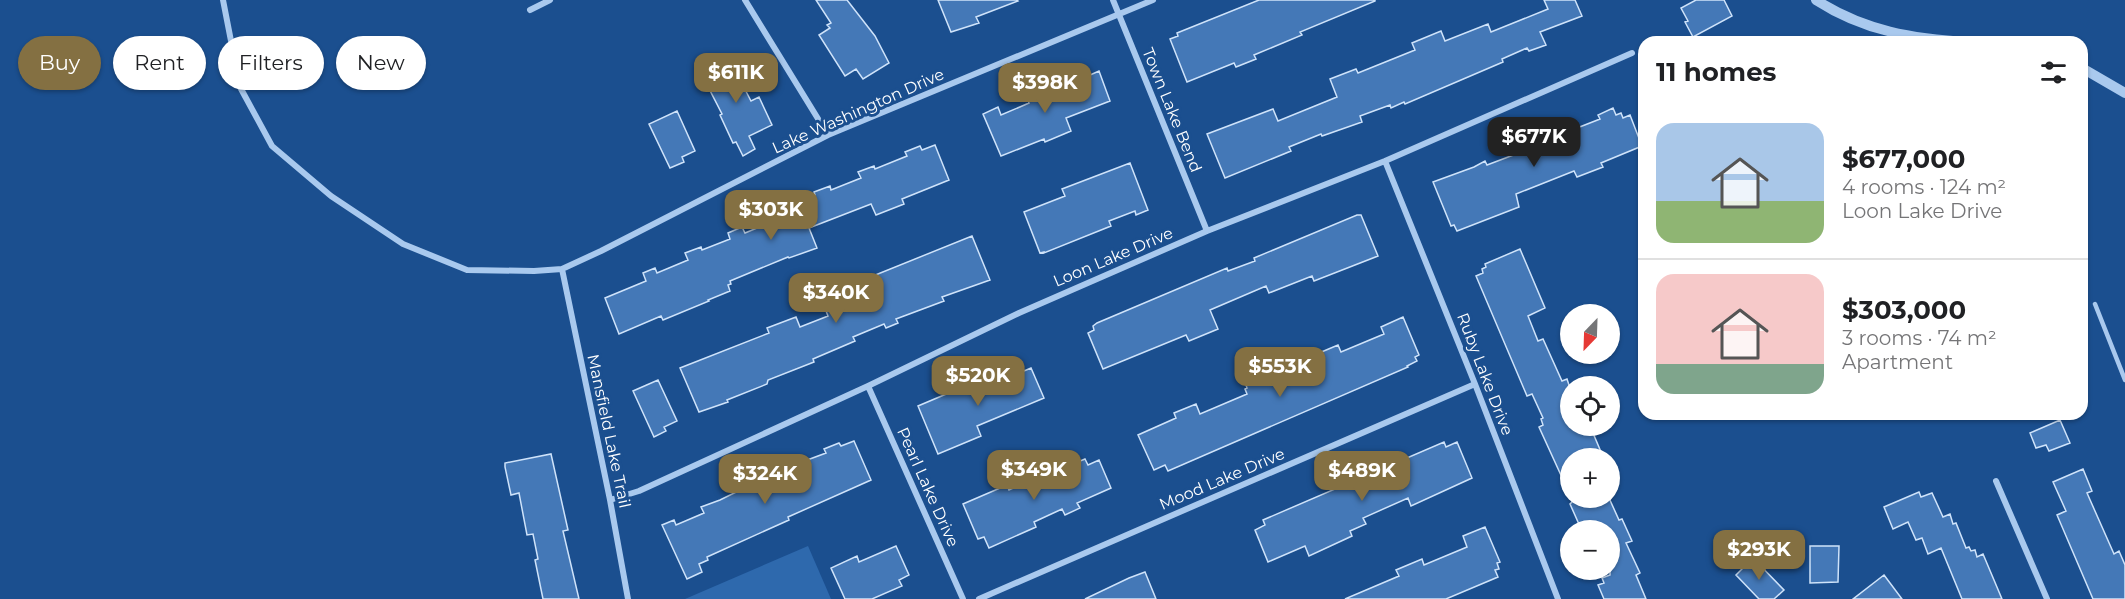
<!DOCTYPE html>
<meta charset="utf-8">
<style>
:root{--surface:#fff;--page:#f2f2f2;--text:#202124;--muted:#757577;--line:#e0e0e0;--accent:#847042}
body{margin:0;font-family:Montserrat,sans-serif;background:var(--page);color:var(--text);height:100vh;display:flex;flex-direction:column;font-size:22px;white-space:nowrap}
*{box-sizing:border-box;margin:0}
p{font-size:20px;color:var(--muted)}
.icon{flex:none;width:33px;height:33px;fill:none;stroke:currentColor;stroke-width:2;stroke-linecap:round;stroke-linejoin:round}
.map{position:relative;flex:1;overflow:hidden}
.panel{position:absolute;left:1638px;top:36px;width:450px;height:384px;display:flex;flex-direction:column;background:var(--surface);border-radius:18px;box-shadow:0 2px 4px #0004}
.panel>*{flex:none}
.guide{position:absolute;left:18px;top:36px;width:570px;height:54px;display:flex;gap:12px}
.needle{width:39px;rotate:203deg}
.controls{position:absolute;left:1560px;top:304px;display:grid;gap:12px}
.controls a{display:grid;place-items:center;width:60px;height:60px;border-radius:50%;background:var(--surface);box-shadow:0 2px 4px #0004;font-size:30px}
.price{position:absolute;translate:-50% -51px;padding:0 14px;border-radius:12px;background:var(--accent);color:#fff;font-size:20px;line-height:39px;filter:drop-shadow(0 2px 3px #0008)}
.price::after{content:'';position:absolute;left:50%;top:36px;width:18px;height:14px;margin-left:-9px;background:inherit;clip-path:polygon(0 0,100% 0,50% 100%)}
.price.on{background:#222;color:#fff}
ul{padding:0;list-style:none}
li{display:flex;align-items:center;gap:18px;height:150px;padding:0 18px}
li+li{border-top:2px solid var(--line)}
li span{display:grid;place-items:center;flex:none;width:168px;height:120px;border-radius:18px;color:#555}
li>.icon{margin-inline-start:auto}
span .icon{width:72px;height:72px;fill:#fffc;stroke-width:1}
li b{font-size:26px}
h2{display:flex;justify-content:space-between;align-items:center;height:72px;padding:0 18px;font-size:26px}
.chip{padding:0 21px;border-radius:27px;background:var(--surface);box-shadow:0 2px 4px #0004;font-size:21px;line-height:54px}
.chip.on{background:var(--accent);color:#fff}
.map>svg:first-child{display:block}
.green{fill:#2e69ad}
.building{fill:#4478b7;stroke:#cfe3fa;stroke-width:1.5}
.lines{fill:none;stroke-linecap:round;stroke-linejoin:round}
.service{stroke:#a9c9ee;stroke-width:4.5}
.minor{stroke:#a9c9ee;stroke-width:6}
.tertiary{stroke:#a9c9ee;stroke-width:10}
.labels{text-anchor:middle;dominant-baseline:central;stroke-width:6;stroke-linejoin:round;paint-order:stroke}
.street-label{font-size:16px;fill:#fff;stroke:#1b4f8f}
</style>
<div class="map">
<svg width="2125" height="599" viewBox="0 0 2125 599">
<rect width="100%" height="100%" fill="#1b4f8f"/>
<path class="green" d="M808 546 831 599H685Z"/>
<path class="building" d="M816 0H847L875 36 889 63 863 79 856 69 845 76 819 35 830 28 827 25 831 23Z
M938 0H1017L1018 1 976 17 979 23 951 32Z
M1259 0H1375V1L1300 32 1302 35 1254 55 1256 59 1236 67 1234 63 1187 82 1170 39 1178 36 1177 33Z
M1544 0H1575L1582 16 1540 32 1546 45 1529 51 1527 48 1502 59 1503 62 1405 104 1404 102 1391 108 1390 105 1360 116 1362 122 1322 136 1321 134 1289 147 1291 151 1225 178 1207 134 1273 109 1278 121 1337 97 1330 79 1356 69 1358 73 1415 50 1412 43 1441 31 1445 41 1488 24 1491 32 1548 9Z
M1696 0H1724L1732 16 1693 37 1685 22 1688 21 1681 8Z
M733 56 740 70 736 72 751 101 759 97 772 125 749 136 755 149 743 156 736 142 733 143 720 115 722 114 701 73Z
M1099 71 1110 101 1066 118 1071 131 1045 142 1044 139 1001 156 983 114 998 107 1001 115 1029 103 1026 96 1039 90 1041 94 1054 89V91Z
M1613 108 1616 115 1621 113 1623 118 1630 115 1642 146 1601 163 1603 167 1577 177 1574 171 1516 194 1519 207 1457 231 1454 225 1451 226 1433 182 1474 167 1485 161 1487 165 1516 154 1513 148 1529 142V144L1570 125 1572 130 1600 119 1598 115Z
M677 111 695 151 682 157 684 162 670 168 649 124Z
M935 145 949 180 902 199 904 204 876 215 871 204 809 228 817 248 789 258 788 257 730 281 731 284 728 285 730 291 708 300 709 301 663 320 661 316 619 334 605 298 646 281 643 273 655 268 657 273 688 260 685 253 701 247 702 250 730 239 728 233 742 227 745 233 774 221 772 214 815 195 814 192 830 186 831 190 861 178 858 172 874 166 875 169 907 156 905 152 920 146 922 150Z
M1130 163 1148 210 1136 215 1135 211 1109 221 1111 226 1044 253V252L1040 253 1024 212 1065 196 1062 189Z
M1357 215H1361L1378 256 1314 281 1312 276 1269 293 1266 286 1210 310 1218 329 1189 341 1186 335 1103 369 1088 333 1094 330 1093 326 1097 323 1227 268 1228 271 1255 261 1254 258Z
M972 236 990 280 942 297 944 301 896 319 898 323 886 328 884 324 853 337 855 341 813 359 814 362 768 380 767 384 727 400 728 402 699 412 680 368 769 333 767 328 796 317 800 327 828 316 826 311 858 298 853 287 869 281 868 278Z
M1520 249 1545 308 1528 316 1538 341 1543 339 1562 381 1567 379 1570 388V426H1590L1604 459H1570V495L1539 427 1543 425 1541 419 1543 418 1532 394 1527 396 1476 276 1483 273 1482 269 1486 267 1485 264Z
M1403 317 1419 355 1415 357 1417 361 1407 366 1408 367 1168 471 1165 465 1154 470 1138 435 1176 418 1174 413 1196 404 1200 414 1247 394 1245 389 1247 388 1246 385 1288 368 1290 373 1315 363 1312 356 1338 345 1341 352 1384 334 1381 327Z
M1014 361 1017 369 1022 366 1024 371 1031 368 1044 398 977 426 981 436 938 454 918 406 970 384 972 387 978 384 979 387 1003 377 999 367Z
M658 380 677 421 664 427 666 431 654 437 633 391Z
M2060 420 2070 443 2049 451 2046 445 2036 448 2030 433Z
M854 441 871 480 788 517 789 520 707 557 708 560 699 564 702 572 687 579 662 525 674 520 676 525 704 513 701 507 720 500 783 469 826 453 824 449 839 443 841 446Z
M1444 442 1446 447 1457 442 1472 478 1411 506 1408 498 1363 518 1366 524 1350 531 1352 536 1309 556 1305 546 1268 562 1255 530 1265 525 1263 520Z
M551 454 568 530 563 531 579 599H543L535 560 538 559 533 534 527 535 519 493 511 495 505 467V463Z
M1085 459 1088 465 1099 460 1111 488 1077 503 1080 508 1065 515 1062 509 1034 522 1036 527 989 548 984 537 978 539 963 504 1007 485 1009 490 1062 466 1063 468Z
M2083 469 2092 491 2087 493 2114 554 2119 551 2125 565V599H2093L2057 515 2066 511 2053 482Z
M1919 492 1921 497 1932 493 1943 517 1950 514 1953 524 1956 523 1966 548 1969 547 1971 551 1975 550 1977 557 1983 554 2002 599H1962L1941 548 1928 554 1922 538 1916 540 1908 522 1893 529 1884 507Z
M1571 498H1609L1619 520 1622 519 1632 541 1626 543 1640 573 1636 575 1646 599H1604L1598 585 1604 583 1602 578 1610 575V531H1582L1570 504 1572 502Z
M1485 527 1500 562 1497 563 1499 569 1495 570 1498 577 1446 599H1345L1399 576 1396 570 1422 559 1424 565 1467 547 1463 536Z
M896 546 909 575 899 580 902 586 872 599H845L831 568 857 556 859 562Z
M1810 546H1839L1838 582 1810 583Z
M1753 558 1784 590 1774 599H1759L1736 575Z
M1145 572 1156 599H1085L1129 578Z
M1884 575 1902 599H1853Z"/>
<g class="lines">
<path class="service" d="M2095 304 2125 380"/>
<path class="minor" d="M223 0 240 87 272 146 331 196 403 244 467 270 534 271 562 269 601 251 828 135 1153 0
M745 0 828 135
M1113 0 1207 231
M530 10 550 0
M1385 161 1475 384 1558 599
M562 269 610 500 628 599
M868 386 963 599
M1996 481 2047 599
M610 500 639 491 868 386 1019 313 1207 231 1385 161 1632 53
M979 599 1475 384"/>
<path class="tertiary" d="M1816 0C1864 31 1913 39 1970 42
M2082 68 2125 93"/>
</g>
<g class="labels">
<g class="street-label">
<text transform="translate(1172 110) rotate(68)">Town Lake Bend</text>
<text transform="translate(858 111) rotate(-24)">Lake Washington Drive</text>
<text transform="translate(1113 257) rotate(-23)">Loon Lake Drive</text>
<text transform="translate(1485 374) rotate(69)">Ruby Lake Drive</text>
<text transform="translate(609 431) rotate(78)">Mansfield Lake Trail</text>
<text transform="translate(1222 479) rotate(-23)">Mood Lake Drive</text>
<text transform="translate(928 487) rotate(66)">Pearl Lake Drive</text>
</g>
</g>
</svg>
<div class="controls">
<a><svg class="needle" viewBox="-14 -14 28 28"><path d="M0-13l5 13h-10z" fill="#e53935"/><path d="M0 13l5-13h-10z" fill="#757577"/></svg></a>
<a><svg class="icon" aria-label="locate" viewBox="0 0 24 24"><circle cx="12" cy="12" r="6"/><path d="M12 2v4M12 18v4M2 12h4M18 12h4"/></svg></a>
<a>+</a>
<a>−</a>
</div>
<b class="price" style="left:736px;top:104px">$611K</b>
<b class="price" style="left:1045px;top:114px">$398K</b>
<b class="price on" style="left:1534px;top:168px">$677K</b>
<b class="price" style="left:771px;top:241px">$303K</b>
<b class="price" style="left:836px;top:324px">$340K</b>
<b class="price" style="left:1280px;top:398px">$553K</b>
<b class="price" style="left:978px;top:407px">$520K</b>
<b class="price" style="left:1034px;top:501px">$349K</b>
<b class="price" style="left:1362px;top:502px">$489K</b>
<b class="price" style="left:765px;top:505px">$324K</b>
<b class="price" style="left:1759px;top:581px">$293K</b>
<div class="guide">
<a class="chip on">Buy</a>
<a class="chip">Rent</a>
<a class="chip">Filters</a>
<a class="chip">New</a>
</div>
<section class="panel">
<h2>11 homes<svg class="icon" aria-label="filters" viewBox="0 0 24 24"><path d="M4 7h16M4 17h16"/><circle cx="9" cy="7" r="2"/><circle cx="15" cy="17" r="2"/></svg></h2>
<ul>
<li><span style="background:linear-gradient(#a9c7e8 65%,#8fb573 0)"><svg class="icon" aria-label="home" viewBox="0 0 24 24"><path d="M3 11l9-7 9 7M6 9v11h12V9"/></svg></span><div><b>$677,000</b><p>4 rooms · 124 m²</p><p>Loon Lake Drive</p></div></li>
<li><span style="background:linear-gradient(#f6c9c9 75%,#7fa58c 0)"><svg class="icon" aria-label="home" viewBox="0 0 24 24"><path d="M3 11l9-7 9 7M6 9v11h12V9"/></svg></span><div><b>$303,000</b><p>3 rooms · 74 m²</p><p>Apartment</p></div></li>
</ul>
</section>
</div>
